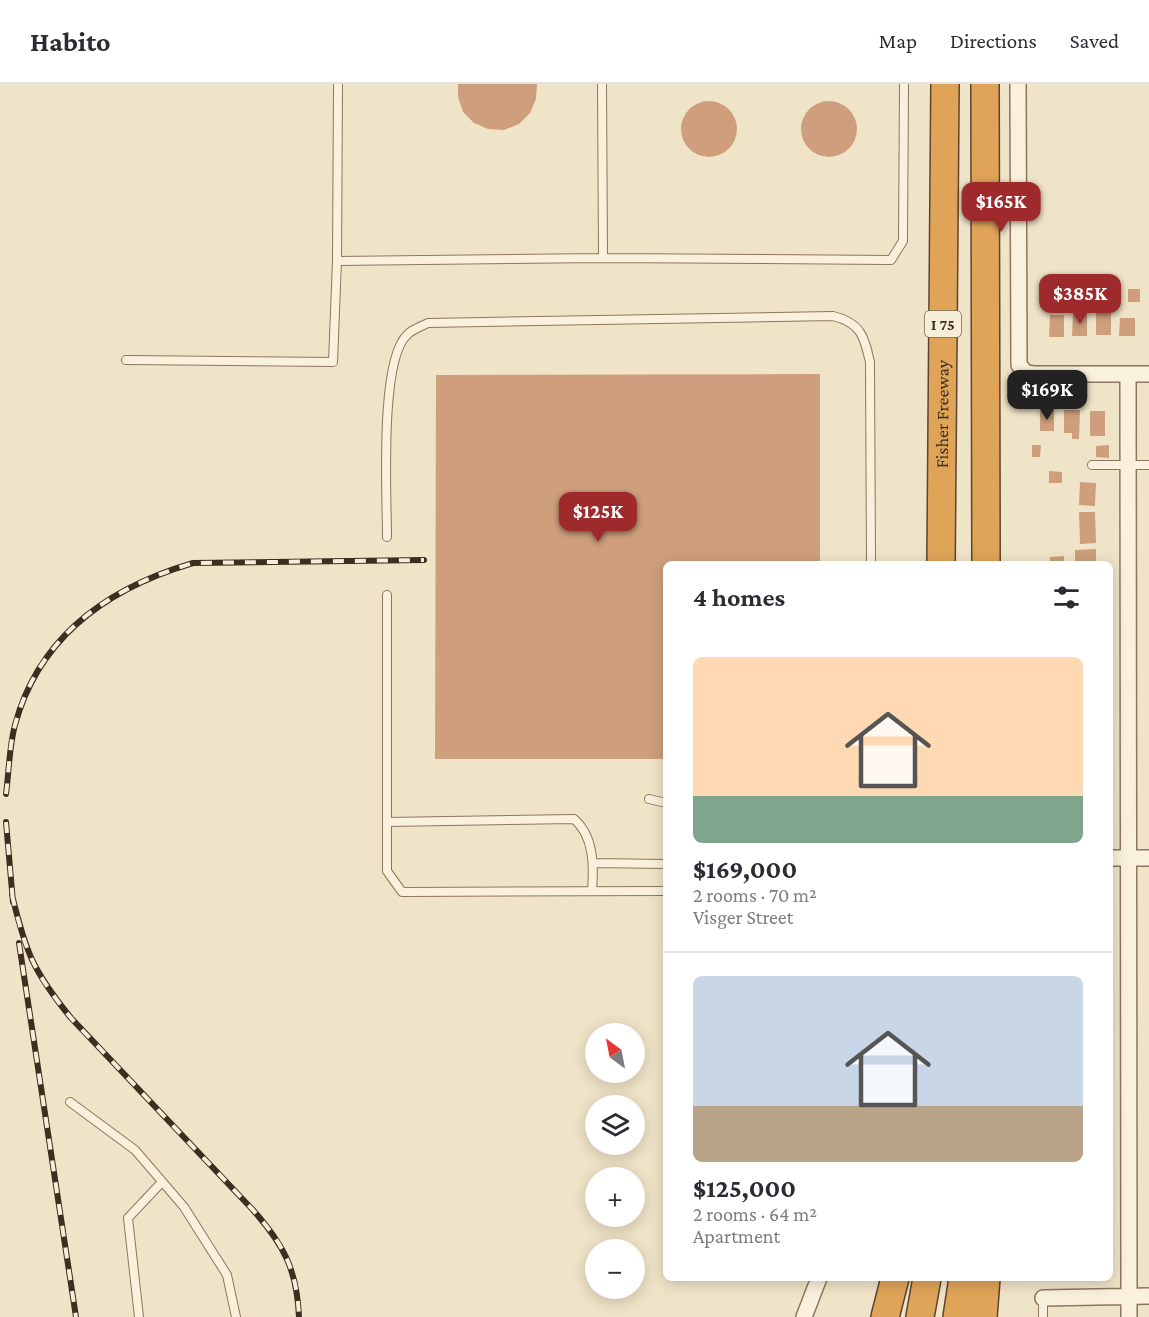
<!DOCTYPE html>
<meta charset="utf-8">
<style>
:root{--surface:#fff;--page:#f2f2f3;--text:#2b2b33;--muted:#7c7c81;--line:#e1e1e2;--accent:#9e2a2b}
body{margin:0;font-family:"Crimson Pro",serif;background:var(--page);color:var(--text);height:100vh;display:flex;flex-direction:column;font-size:22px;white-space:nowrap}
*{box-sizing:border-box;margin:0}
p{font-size:20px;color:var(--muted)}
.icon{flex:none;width:33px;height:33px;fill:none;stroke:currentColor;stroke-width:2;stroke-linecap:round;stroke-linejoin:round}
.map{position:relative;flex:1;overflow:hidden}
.drawer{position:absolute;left:663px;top:477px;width:450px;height:720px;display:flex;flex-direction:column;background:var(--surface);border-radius:9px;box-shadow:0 3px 15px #0003}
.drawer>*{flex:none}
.needle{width:39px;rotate:328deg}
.fabs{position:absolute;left:585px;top:939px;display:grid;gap:12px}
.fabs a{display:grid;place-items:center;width:60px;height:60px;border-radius:50%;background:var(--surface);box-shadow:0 3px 15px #0003;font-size:30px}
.price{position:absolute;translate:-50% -51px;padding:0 14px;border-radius:12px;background:var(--accent);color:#fff;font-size:20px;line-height:39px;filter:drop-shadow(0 2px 3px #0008)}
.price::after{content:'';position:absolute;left:50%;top:36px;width:18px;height:14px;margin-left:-9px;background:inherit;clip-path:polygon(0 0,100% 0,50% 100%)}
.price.active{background:#222;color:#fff}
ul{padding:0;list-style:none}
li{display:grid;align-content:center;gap:12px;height:318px;padding:0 30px}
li+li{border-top:2px solid var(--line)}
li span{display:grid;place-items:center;height:186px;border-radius:9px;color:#555}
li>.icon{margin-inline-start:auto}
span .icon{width:108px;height:108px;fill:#fffc;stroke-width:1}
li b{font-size:26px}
h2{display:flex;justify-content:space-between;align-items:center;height:72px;padding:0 30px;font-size:26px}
header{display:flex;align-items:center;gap:36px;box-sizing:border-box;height:84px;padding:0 30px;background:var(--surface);border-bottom:2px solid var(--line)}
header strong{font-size:28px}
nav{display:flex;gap:33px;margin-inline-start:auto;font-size:21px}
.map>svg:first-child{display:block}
.building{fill:#cf9f7d}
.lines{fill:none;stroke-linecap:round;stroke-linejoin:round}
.lane-casing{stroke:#8d765c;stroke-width:10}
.street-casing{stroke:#8d765c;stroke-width:18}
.highway-casing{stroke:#5b4430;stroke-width:30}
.lane{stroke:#faf1dc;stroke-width:8}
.street{stroke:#faf1dc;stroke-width:15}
.highway{stroke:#e0a458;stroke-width:27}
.rail-casing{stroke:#3d2e20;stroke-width:6}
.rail{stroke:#f7eed8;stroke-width:4;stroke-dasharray:11;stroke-linecap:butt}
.labels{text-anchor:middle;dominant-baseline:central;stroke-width:5;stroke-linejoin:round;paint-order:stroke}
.shield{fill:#f7eed8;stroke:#756857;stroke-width:1.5}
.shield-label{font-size:16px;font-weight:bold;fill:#3d2e20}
.street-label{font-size:18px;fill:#3d2e20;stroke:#f7eed8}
</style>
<header>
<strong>Habito</strong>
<nav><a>Map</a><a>Directions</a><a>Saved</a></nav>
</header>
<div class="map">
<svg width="1149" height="1233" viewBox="0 0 1149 1233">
<rect width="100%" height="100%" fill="#f0e4c8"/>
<path class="building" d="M458 0H537L536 15 530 29 519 40 504 46 488 45 474 39 463 28 458 13Z
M801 45a28 28 0 1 1 56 0a28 28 0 1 1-56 0Z
M681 45a28 28 0 1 1 56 0a28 28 0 1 1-56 0Z
M1128 205H1140V218H1128Z
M1096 229H1111V251H1096Z
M1073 230H1087V252H1072Z
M1050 231H1064V253H1049Z
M1120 234H1135V252H1119Z
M820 290V480H666V675H435L436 291Z
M1040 326H1054V347H1040Z
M1064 326H1080L1079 355H1072V349H1064Z
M1090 327H1105V352H1090Z
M1032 361H1041L1040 373H1032Z
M1109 361V374L1096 373V362Z
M1049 387 1062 388V399H1049Z
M1080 398 1096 399 1095 422 1079 421Z
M1079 428H1095L1096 459 1080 460Z
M1096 465V480H1075V466Z
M1064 472V480H1050V473Z"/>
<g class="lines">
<g class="lane-casing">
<path id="lane" d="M603 174 891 176 903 157 904 0
M337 177 603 174 602 0
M126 276 333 278 337 177 338 0
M1092 381H1149
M387 453C387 413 379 274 408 250 413 245 422 242 428 239L833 232C861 239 864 252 870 278L871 480
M387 511V787L402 808 666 807
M649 715 666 719
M387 738 574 735C594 752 594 782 592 807
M594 779 666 780
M70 1018 135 1066 184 1123 227 1191 236 1233
M139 1233 128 1134 162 1098
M1043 1233V1214"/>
</g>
<g class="street-casing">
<path id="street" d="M1018 0 1019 281 1026 289 1034 290H1149
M1128 290 1129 1233
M1110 774H1149
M1043 1214 1149 1212
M804 1233 819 1194"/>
</g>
<g class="highway-casing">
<g id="highway">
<path d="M985 0 986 480"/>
<path id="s1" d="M941 480 945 0"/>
<path d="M885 1233 895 1194"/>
<path d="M920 1233 927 1194"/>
<path d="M957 1233 963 1194"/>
<path d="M983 1233 986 1194"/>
</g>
</g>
<use href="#lane" class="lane"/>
<use href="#street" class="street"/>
<use href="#highway" class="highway"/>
<g class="rail-casing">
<path id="rail" d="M6 710C9 688 9 663 15 641 39 552 108 504 193 479L424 476
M6 738 13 818
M12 811C26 869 33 887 71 934L253 1126C284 1161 297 1186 299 1233
M19 859 76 1233"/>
</g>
<use href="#rail" class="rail"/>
</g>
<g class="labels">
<rect class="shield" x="925" y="227" width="36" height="26" rx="4.5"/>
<g class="shield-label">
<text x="943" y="240">I 75</text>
</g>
<g class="street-label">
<text stroke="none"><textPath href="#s1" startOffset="150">Fisher Freeway</textPath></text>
</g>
</g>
</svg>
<div class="fabs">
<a><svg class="needle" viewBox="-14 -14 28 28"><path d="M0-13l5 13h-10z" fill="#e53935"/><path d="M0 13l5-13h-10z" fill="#7c7c81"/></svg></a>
<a><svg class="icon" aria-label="layers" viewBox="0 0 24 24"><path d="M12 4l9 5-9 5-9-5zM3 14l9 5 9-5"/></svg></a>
<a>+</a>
<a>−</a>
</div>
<b class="price" style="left:1001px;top:149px">$165K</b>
<b class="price" style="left:1080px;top:241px">$385K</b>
<b class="price active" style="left:1047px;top:337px">$169K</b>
<b class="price" style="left:598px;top:459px">$125K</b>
<section class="drawer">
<h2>4 homes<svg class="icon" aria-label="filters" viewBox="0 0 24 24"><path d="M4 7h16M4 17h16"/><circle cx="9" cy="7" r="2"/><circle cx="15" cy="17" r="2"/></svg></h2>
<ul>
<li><span style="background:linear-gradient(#ffd9b3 75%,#7fa58c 0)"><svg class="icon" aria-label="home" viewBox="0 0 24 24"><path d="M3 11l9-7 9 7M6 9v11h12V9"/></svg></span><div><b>$169,000</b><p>2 rooms · 70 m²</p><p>Visger Street</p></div></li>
<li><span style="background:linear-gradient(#c9d6e8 70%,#b9a48a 0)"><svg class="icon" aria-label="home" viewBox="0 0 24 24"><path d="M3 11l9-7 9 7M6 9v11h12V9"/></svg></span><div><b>$125,000</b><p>2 rooms · 64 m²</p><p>Apartment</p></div></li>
</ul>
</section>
</div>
